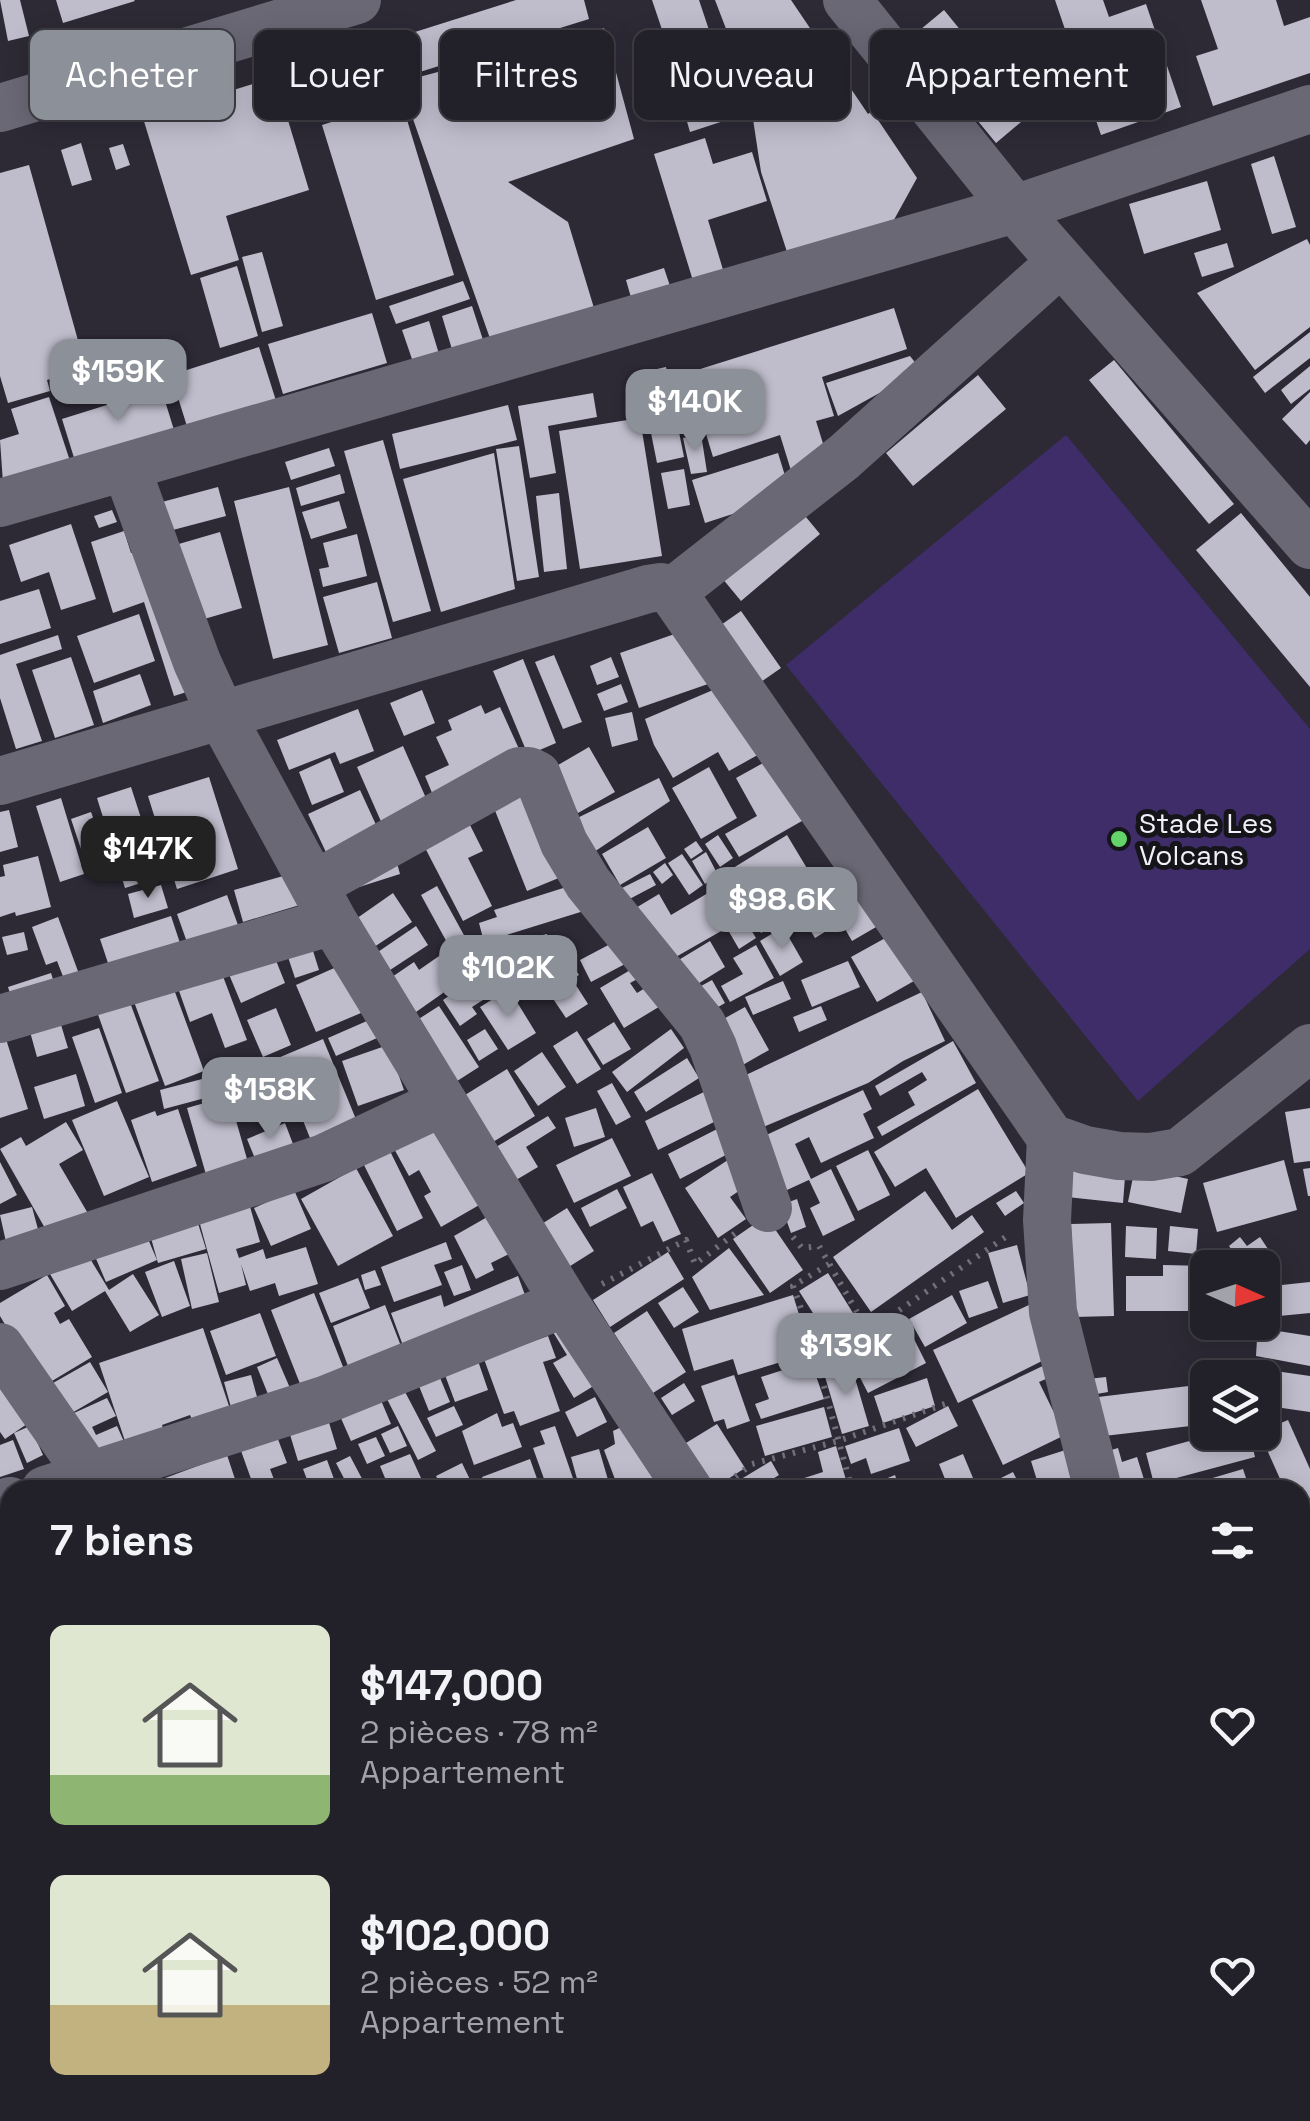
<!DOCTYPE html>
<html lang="fr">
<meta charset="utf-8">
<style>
:root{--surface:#222028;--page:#2e2d34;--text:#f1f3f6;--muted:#a2a3a8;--line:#3f3e45;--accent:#8c9099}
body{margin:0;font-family:"Space Grotesk",sans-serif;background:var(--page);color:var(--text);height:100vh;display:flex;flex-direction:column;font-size:38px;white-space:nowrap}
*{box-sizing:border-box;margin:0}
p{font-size:32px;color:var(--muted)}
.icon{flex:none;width:55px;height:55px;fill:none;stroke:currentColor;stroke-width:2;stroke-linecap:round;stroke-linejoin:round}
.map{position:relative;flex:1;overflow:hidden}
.drawer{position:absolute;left:0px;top:1480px;width:1310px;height:642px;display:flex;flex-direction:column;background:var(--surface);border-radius:30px 30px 0 0;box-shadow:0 5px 25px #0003,0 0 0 2px var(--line)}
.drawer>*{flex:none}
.top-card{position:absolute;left:30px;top:30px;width:1250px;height:90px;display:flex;gap:20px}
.needle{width:65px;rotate:93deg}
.controls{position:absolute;left:1190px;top:1250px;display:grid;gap:20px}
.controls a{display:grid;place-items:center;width:90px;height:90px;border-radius:15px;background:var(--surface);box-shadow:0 5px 25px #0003,0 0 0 2px var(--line);font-size:50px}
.price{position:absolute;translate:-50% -85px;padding:0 22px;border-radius:20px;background:var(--accent);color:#fff;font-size:32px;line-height:65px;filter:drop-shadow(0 2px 5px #0008)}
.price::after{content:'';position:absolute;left:50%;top:60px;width:30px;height:22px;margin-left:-15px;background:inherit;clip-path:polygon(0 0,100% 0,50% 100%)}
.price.selected{background:#222;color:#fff}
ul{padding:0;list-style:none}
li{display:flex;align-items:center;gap:30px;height:250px;padding:0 50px}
li span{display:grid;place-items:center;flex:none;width:280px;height:200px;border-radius:15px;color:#555}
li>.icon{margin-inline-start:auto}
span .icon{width:120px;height:120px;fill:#fffc;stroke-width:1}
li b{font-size:42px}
h2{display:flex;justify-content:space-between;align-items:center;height:120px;padding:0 50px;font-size:42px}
.chip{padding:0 35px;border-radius:15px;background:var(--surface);box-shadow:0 5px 25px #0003,0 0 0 2px var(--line);font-size:35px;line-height:90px}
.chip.selected{background:var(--accent);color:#fff}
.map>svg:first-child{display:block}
.green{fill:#3f2d69}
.building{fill:#bfbdcc}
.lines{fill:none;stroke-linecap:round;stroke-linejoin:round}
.path{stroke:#716f79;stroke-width:6;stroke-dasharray:2.5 8;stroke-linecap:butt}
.minor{stroke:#6b6876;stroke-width:48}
.poi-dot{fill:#63d469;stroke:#151419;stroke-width:4}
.labels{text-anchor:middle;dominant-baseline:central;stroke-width:10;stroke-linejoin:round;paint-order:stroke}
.poi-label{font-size:28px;fill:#f1f0f8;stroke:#151419;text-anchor:start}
</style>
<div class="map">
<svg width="1310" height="2121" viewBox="0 0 1310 2121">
<rect width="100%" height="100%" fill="#2d2a36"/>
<path class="green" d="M1066 435 1310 729V949L1138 1101 786 665Z"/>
<path class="building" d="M0 0H20L29 36 8 41Z
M56 0H134L135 1 63 23Z
M516 0H584L589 19 407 76 396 38Z
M652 0H699L720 63 678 77Z
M715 0H791L868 114 872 111 917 178 890 227 789 258 761 172 753 119 759 115Z
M1055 0H1103L1109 17 1146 4 1181 107 1101 135Z
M1201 0H1276L1284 26 1310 17V73L1213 106 1196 56 1218 49Z
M944 10 989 65 954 94 909 39Z
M604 28 634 139 508 182 568 222 597 318 493 347 400 82Z
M383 43 399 95 323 119 307 67Z
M1020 58 1048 93 1024 113 1027 117 996 143 959 98 991 72 996 78Z
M721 72 736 117 690 132 677 87Z
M275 77 309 190 226 216 239 260 191 275 143 118Z
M671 80 679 105 640 117 633 92Z
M401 100 454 275 376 300 322 125Z
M705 138 713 164 752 152 767 201 708 220 724 273 694 284 654 154Z
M81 143 92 180 72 186 61 150Z
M123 144 130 165 116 170 109 148Z
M1274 156 1296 227 1272 234 1251 164Z
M29 165 86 369 47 380 50 391 8 403 0 376V173Z
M1207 181 1221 230 1144 254 1129 204Z
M1307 239 1310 245V327L1255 370 1197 293Z
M1227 243 1234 267 1202 277 1194 253Z
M262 252 283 326 262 332 242 257Z
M237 266 258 336 220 348 200 278Z
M664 268 671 289 632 301 626 280Z
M463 281 470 299 396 324 389 306Z
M472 306 485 346 454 356 442 316Z
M894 308 907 349 822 377 834 416 816 421 830 466 793 477 780 435 713 457 693 391 683 394 678 376Z
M372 313 387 363 283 394 268 344Z
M429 321 439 354 413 362 402 330Z
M1310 332V358L1265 393 1253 377Z
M259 347 278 407 190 436 171 375Z
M910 356 921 370 838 416 826 383Z
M1114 360 1234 504 1209 524 1089 380Z
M1310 366V389L1291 404 1281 390Z
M666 367 684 457 657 463 639 373Z
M978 375 1006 409 913 486 886 453Z
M161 388 174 430 75 461 62 419Z
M1310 392V440L1306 445 1282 419Z
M593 393 597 417 548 426 556 473 530 478 518 406Z
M49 397 70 461 3 483 0 440 19 434 11 409Z
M508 405 517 440 400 469 392 434Z
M640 418 662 556 580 569 559 431Z
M701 434 707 472 691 474 683 438Z
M383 440 431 611 393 622 344 451Z
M519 446 539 577 517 581 496 449Z
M329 448 335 466 291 480 285 462Z
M494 453 515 589 441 612 403 479Z
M778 453 791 495 705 523 692 480Z
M684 469 690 505 668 509 661 473Z
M340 474 345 493 301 506 296 488Z
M218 487 226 516 169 531 162 502Z
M289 487 328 645 273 659 234 501Z
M559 493 567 569 544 572 536 496Z
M339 501 347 528 311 539 302 512Z
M796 505 820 534 741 601 717 572Z
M112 510 117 522 99 528 94 516Z
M1241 513 1310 597V687L1196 550Z
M71 524 96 599 61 610 49 572 21 582 9 545Z
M124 531 131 553 148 548 193 690 174 696 144 602 113 613 91 542Z
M220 532 242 608 187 624 165 548Z
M357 534 367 576 323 587 319 569 329 567 323 543Z
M377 582 392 638 339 653 323 597Z
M39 589 51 628 0 644V601Z
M741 611 781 668 758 684 718 627Z
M139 614 155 661 94 683 77 636Z
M689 629 708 684 639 708 620 653Z
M58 635 62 649 16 664 42 741 16 749 0 698V655Z
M554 655 582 722 563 729 535 662Z
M71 657 94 725 55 738 32 670Z
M611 657 619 677 597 685 590 666Z
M523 659 556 743 528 755 493 671Z
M140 674 151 705 103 723 93 691Z
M621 684 628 702 604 711 597 694Z
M720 687 763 752 729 771 718 752 673 778 654 745 645 719Z
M422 690 435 723 404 736 390 703Z
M481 705 485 714 500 707 524 760 435 800 425 776 449 765 436 737 452 730 448 720Z
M358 709 374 751 340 764 335 752 289 770 277 740Z
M632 712 638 740 612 747 605 718Z
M403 746 433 814 387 835 357 767Z
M589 747 615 792 578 813 553 768Z
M774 757 809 817 739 857 725 834 757 816 736 778Z
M330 758 344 792 312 805 299 772Z
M709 767 737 818 701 839 672 788Z
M209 777 238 869 177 889 148 796Z
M659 778 670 801 591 854 565 824Z
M529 782 566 875 527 891 490 798Z
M131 787 160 877 125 888 97 798Z
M360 790 383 840 332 865 308 814Z
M61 798 84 874 60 882 36 806Z
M9 810 18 847 0 852V812Z
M91 812 102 842 81 849 71 819Z
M467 819 483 851 468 858 492 906 463 921 422 842Z
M648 827 666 858 620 885 602 854Z
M718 835 733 858 720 867 705 844Z
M787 835 823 895 761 933 725 873Z
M696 841 703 851 691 859 684 849Z
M706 852 718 875 705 884 692 861Z
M682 854 703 885 689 895 668 863Z
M38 856 51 907 16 916 15 912 0 917V877L5 876 3 865Z
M395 856 400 874 356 888Z
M665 863 673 875 662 884 653 872Z
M294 873 303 904 243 922 234 890Z
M650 874 656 885 622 903 616 891Z
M858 879 883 923 852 941 841 922 815 938 800 913Z
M579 883 587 910 484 942 479 923 497 917 494 910Z
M161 885 168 908 134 918 128 894Z
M437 886 482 968 466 977 421 895Z
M718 887 737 922 660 966 629 912 659 894 671 915Z
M393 893 412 922 371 949 353 921Z
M227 895 238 925 188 945 177 914Z
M171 916 182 949 111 972 100 939Z
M58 917 79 974 64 979 57 961 46 965 32 927Z
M745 920 756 938 739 949 728 930Z
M416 926 428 945 384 974 372 956Z
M783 927 803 962 780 976 760 941Z
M24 932 28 950 7 955 2 937Z
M547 934 550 951 501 962 498 946Z
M889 936 914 981 877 1002 851 957Z
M309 938 319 970 295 978 284 945Z
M710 941 725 967 688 990 672 964Z
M614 942 625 964 591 982 580 960Z
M756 945 774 978 730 1002 721 986 743 974 733 958Z
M273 953 285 983 241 1003 228 972Z
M442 954 460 981 416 1012 392 977 414 962 419 970Z
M567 956 579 975 572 979 588 1004 566 1018 537 975Z
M848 961 860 987 812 1007 801 980Z
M341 965 361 1013 316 1032 296 985Z
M637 966 643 976 630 983 637 993 655 982 667 1002 624 1028 600 988Z
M221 971 247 1040 225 1048 212 1013 190 1022 178 988Z
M51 973 56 989 13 1003 8 987Z
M473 979 486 998 472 1007 477 1014 460 1026 443 1000Z
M712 980 725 1003 703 1016 690 992Z
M783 981 791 999 753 1015 745 997Z
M172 984 204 1071 165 1086 133 999Z
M509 989 536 1033 508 1050 480 1007Z
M922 992 945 1041 903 1061 868 1083 756 1130 733 1081Z
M128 997 159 1081 126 1093 96 1009Z
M439 1006 479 1067 454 1083 414 1022Z
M821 1006 827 1020 799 1032 793 1017Z
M745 1007 769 1050 734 1070 709 1027Z
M276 1008 291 1045 263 1057 247 1020Z
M376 1017 384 1035 336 1056 328 1038Z
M59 1018 68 1048 37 1057 29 1028Z
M614 1022 631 1049 603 1065 587 1039Z
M99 1028 122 1093 95 1103 72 1037Z
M485 1029 498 1049 479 1061 467 1040Z
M671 1029 684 1048 627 1092 612 1072Z
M577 1031 601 1069 577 1084 553 1046Z
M6 1039 28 1109 0 1118V1041Z
M323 1039 360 1129 314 1148 278 1058Z
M953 1041 976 1083 882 1136 877 1127 915 1105 908 1092 927 1080 922 1072 880 1096 875 1086Z
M388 1045 404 1090 358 1106 342 1061Z
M542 1052 566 1087 538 1106 514 1071Z
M687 1058 699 1078 646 1112 634 1092Z
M507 1069 535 1116 493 1142 465 1095Z
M229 1072 235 1090 164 1109 160 1090Z
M76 1074 85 1106 44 1119 34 1087Z
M612 1083 631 1117 616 1125 597 1091Z
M714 1087 728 1115 658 1150 645 1121Z
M978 1089 1029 1173 956 1218 926 1168 895 1187 874 1152Z
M863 1090 872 1109 863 1114 874 1138 821 1163 809 1137 795 1144 811 1179 776 1195 751 1142Z
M229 1096 249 1166 207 1178 187 1108Z
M117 1101 149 1177 104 1196 72 1120Z
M596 1108 605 1137 574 1147 565 1118Z
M1310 1108V1161L1294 1163 1285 1112Z
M178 1109 197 1166 152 1182 131 1120 155 1111 157 1116Z
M548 1116 556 1128 526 1147 538 1167 516 1180 496 1147Z
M435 1121 481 1204 441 1227 424 1196 431 1192 419 1170 409 1176 392 1145Z
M66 1122 83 1150 59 1164 93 1222 54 1244 0 1149 21 1137 26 1146Z
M285 1123 293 1144 256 1161 247 1139Z
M729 1123 741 1147 680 1179 668 1154Z
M612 1138 631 1176 574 1203 556 1165Z
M389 1149 423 1218 397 1231 363 1163Z
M868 1150 890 1195 858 1211 836 1166Z
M1060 1157 1126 1164 1123 1203 1067 1197Z
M728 1160 746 1186 730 1197 746 1219 718 1238 685 1188Z
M1284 1160 1297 1210 1217 1232 1203 1183Z
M0 1162 17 1195 0 1204Z
M1135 1167 1188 1179 1181 1213 1128 1202Z
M356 1168 393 1236 338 1266 301 1199Z
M1310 1168V1196H1308L1303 1169Z
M831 1169 855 1220 823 1236 810 1208 820 1203 809 1180Z
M652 1173 681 1234 663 1242 653 1221 641 1227 623 1187Z
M617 1189 627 1208 590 1227 581 1208Z
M294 1190 311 1229 271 1246 254 1208Z
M925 1191 952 1230 972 1215 984 1232 871 1312 833 1257Z
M1016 1191 1024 1203 1005 1216 996 1203Z
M797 1199 806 1227 791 1233 781 1205Z
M249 1203 260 1242 236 1249 239 1258 263 1249 266 1259 306 1247 318 1284 279 1296 275 1283 250 1291 241 1264 246 1285 219 1293 198 1217Z
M32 1207 39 1233 6 1242 0 1215Z
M567 1208 594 1251 567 1268 540 1225Z
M489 1216 509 1254 491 1263 494 1270 476 1279 454 1236Z
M766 1216 803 1270 770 1293 733 1239Z
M196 1217 206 1249 158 1263 149 1231Z
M1111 1223 1114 1316 1074 1317 1071 1224Z
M1126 1226 1157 1228 1156 1259 1125 1257Z
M1170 1226 1198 1229 1196 1254 1168 1251Z
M145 1232 157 1260 106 1282 94 1254Z
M1240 1237 1247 1246 1260 1237 1280 1267 1262 1280V1268H1244L1229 1246Z
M446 1242 452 1259 434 1265 442 1285 394 1302 381 1267Z
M1017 1245 1030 1295 1003 1303 988 1253Z
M729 1248 764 1295 710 1310 692 1277Z
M86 1252 109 1290 133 1274 159 1315 130 1332 105 1291 72 1311 50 1274Z
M668 1252 684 1279 610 1327 593 1300Z
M207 1253 219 1302 192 1309 181 1259Z
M174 1261 190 1306 162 1317 145 1272Z
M462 1265 471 1290 454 1296 444 1272Z
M1163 1265 1208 1266V1311H1126V1276H1163Z
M375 1270 381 1285 365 1290 361 1275Z
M828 1273 853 1313 825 1332 799 1291Z
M47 1275 65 1306 54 1313 60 1324 69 1319 92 1357 42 1387 0 1316V1303Z
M518 1276 529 1306 405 1351 391 1313 441 1295 444 1307Z
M358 1278 370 1308 331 1323 319 1293Z
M988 1281 998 1308 969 1318 959 1291Z
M1310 1282V1313L1279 1316 1278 1331 1310 1336V1366L1256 1356 1258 1322H1262V1287Z
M683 1287 699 1312 674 1328 658 1303Z
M314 1293 347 1377 304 1394 271 1310Z
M793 1295 811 1353 738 1375 733 1359 694 1371 682 1329Z
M952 1295 967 1323 925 1347 909 1319Z
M1031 1304 1048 1358 958 1403 933 1350Z
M385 1305 406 1359 348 1366 333 1326Z
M647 1311 686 1372 653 1393 614 1333Z
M260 1313 276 1356 226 1375 210 1331Z
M566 1324 600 1382 574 1398 553 1363 567 1355 553 1332Z
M877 1324 884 1340 843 1358 836 1342Z
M203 1328 230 1409 193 1422 190 1415 162 1425 164 1431 126 1444 99 1363Z
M911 1333 926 1363 868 1393 852 1362Z
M548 1336 556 1358 543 1362 560 1411 520 1426 514 1411 504 1414 484 1359Z
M476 1355 488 1390 455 1402 442 1367Z
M277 1358 293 1395 272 1404 257 1367Z
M811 1361 824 1399 761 1419 755 1404 769 1399 761 1377Z
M850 1361 869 1426 842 1434 823 1370Z
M90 1362 108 1392 70 1414 53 1383Z
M1049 1363 1055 1375 1039 1382 1065 1435 1003 1465 972 1400Z
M436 1368 450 1402 429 1411 415 1376Z
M1262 1369 1310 1376V1412L1262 1405Z
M251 1375 259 1404 232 1411 224 1382Z
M734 1375 750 1421 727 1429 724 1419 714 1422 701 1386Z
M1106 1377 1108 1392 1091 1395 1088 1379Z
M927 1378 935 1406 883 1423 874 1396Z
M0 1383 27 1424 5 1439 0 1432Z
M684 1383 695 1401 672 1415 661 1398Z
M1205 1384 1208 1424 1095 1437 1090 1398Z
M403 1388 436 1451 418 1460 386 1397Z
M595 1397 607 1422 577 1437 565 1412Z
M107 1398 116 1416 92 1427 96 1435 117 1426 126 1446 95 1460 74 1413Z
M380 1398 391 1424 351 1441 340 1416Z
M454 1406 463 1425 436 1437 427 1418Z
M948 1406 958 1426 916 1447 906 1428Z
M824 1407 832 1437 765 1456 756 1426Z
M497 1413 502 1427 513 1423 522 1447 474 1465 462 1431Z
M327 1416 337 1449 298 1461 288 1428Z
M1288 1420 1310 1469V1546L1300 1523V1490H1285L1259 1432Z
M630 1423 669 1490H619L604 1450 615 1444 613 1431Z
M717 1424 745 1468 711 1490 681 1446Z
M30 1426 43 1455 27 1463 14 1433Z
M398 1426 407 1446 390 1453 381 1434Z
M555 1426 577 1490H548L533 1448 545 1444 540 1431Z
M899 1428 910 1461 871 1474 866 1458 851 1464 845 1446Z
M1222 1432H1249L1255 1457 1154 1484 1146 1453Z
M276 1434 287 1463 270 1469 278 1490H255L240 1448Z
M376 1437 385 1456 367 1464 358 1444Z
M13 1440 24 1469 0 1477V1445Z
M836 1446 849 1490H767L823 1472 818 1452Z
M1078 1446 1079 1490H1040L1031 1461Z
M1118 1448 1122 1462 1137 1457 1147 1489 1109 1490 1098 1454Z
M599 1449 611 1490H580L571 1457Z
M410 1454 421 1478 390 1490 380 1466Z
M963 1454 973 1478 949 1489 939 1464Z
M227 1455 236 1482 213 1490H133Z
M350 1456 368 1490H350L336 1463Z
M530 1459 541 1490H487L482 1477Z
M327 1460 338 1490H311L303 1469Z
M771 1461 779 1475 755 1490H723Z
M462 1463 475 1490H443L436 1476Z
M1243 1469 1249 1487 1273 1481 1276 1490H1172Z
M1013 1472 1022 1490H996L993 1482Z
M895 1475 900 1490H858Z
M10 1520V1565L0 1568V1523Z
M1303 1567 1310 1571V1796L1300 1800Z
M10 1575V1600H9L2 1579Z
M8 1647 10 1681 0 1685V1650Z
M10 1688V1725L0 1729V1692Z
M10 1787V1859L0 1863V1791Z
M5 1870 10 1899 0 1902V1871Z
M1310 1880V1936L1301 1938 1300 1882Z
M10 1905V1938L0 1941V1908Z
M1300 1959 1310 1989V2013L1300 2016Z
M10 1998V2045L0 2022V2003Z
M1307 2026H1310V2058H1304Z
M3 2060 10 2076V2112H18L0 2121V2062Z
M1300 2081H1310V2107H1300Z
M37 2112H103L84 2121H41Z
M127 2112H145L149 2121H130Z
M157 2112H186L173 2121H162Z
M334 2112H384L388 2121H338Z
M602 2112H615L618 2121H576Z
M648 2112H674L678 2121H652Z
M683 2112H708L712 2121H687Z
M718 2112H757L759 2118 751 2121H722Z
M813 2112H869L872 2121H816Z
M906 2112H929L932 2119 909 2121Z
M1039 2112H1056L1058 2121H1022L1021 2118Z
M1087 2112H1131L1133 2121H1089Z
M1143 2112H1198L1199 2117 1145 2121Z"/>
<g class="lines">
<path class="path" d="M793 1237 802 1248 819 1246 862 1321 888 1318 1007 1236
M829 1264 793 1286 809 1331 852 1490
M602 1284 686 1240 695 1264 737 1232
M727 1483 752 1464 838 1441 945 1404"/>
<path class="minor" d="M847 0 1015 209 1310 545
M0 108 357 0
M126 467 197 662 222 717 333 921 565 1303 689 1490
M0 503 1015 209 1310 109
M672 592 1051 1138 1085 1150 1119 1156 1151 1157 1180 1152 1310 1048
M0 781 648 589 661 587 672 592 844 457 1061 262
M314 885 519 771H529L537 775 564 843 588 883 702 1024 713 1047 768 1208
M0 1019 333 921
M1051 1138 1047 1220 1053 1312 1098 1490
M0 1266 324 1158 443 1102
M0 1347 99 1490
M45 1490 327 1399 565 1303
M0 1504 10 1501
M0 1738 10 1735
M1300 1827 1310 1823
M0 1983 10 1980
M780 2112 782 2121
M1066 2112 1070 2121
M476 2121 498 2112
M967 2121 994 2112"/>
</g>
<circle class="poi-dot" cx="1119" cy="839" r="10"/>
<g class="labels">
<g class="poi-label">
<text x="1139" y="823">Stade Les<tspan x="1139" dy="32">Volcans</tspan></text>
</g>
</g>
</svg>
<div class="controls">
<a><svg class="needle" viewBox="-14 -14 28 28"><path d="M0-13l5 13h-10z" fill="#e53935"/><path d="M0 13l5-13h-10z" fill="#a2a3a8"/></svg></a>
<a><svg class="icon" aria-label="layers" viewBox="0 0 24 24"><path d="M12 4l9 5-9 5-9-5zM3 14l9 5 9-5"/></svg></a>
</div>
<b class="price" style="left:118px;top:424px">$159K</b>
<b class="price" style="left:695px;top:454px">$140K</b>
<b class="price selected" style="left:148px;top:901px">$147K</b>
<b class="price" style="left:782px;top:952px">$98.6K</b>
<b class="price" style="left:508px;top:1020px">$102K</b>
<b class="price" style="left:270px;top:1142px">$158K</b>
<b class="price" style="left:846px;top:1398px">$139K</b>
<div class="top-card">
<a class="chip selected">Acheter</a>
<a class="chip">Louer</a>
<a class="chip">Filtres</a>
<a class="chip">Nouveau</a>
<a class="chip">Appartement</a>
</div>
<section class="drawer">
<h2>7 biens<svg class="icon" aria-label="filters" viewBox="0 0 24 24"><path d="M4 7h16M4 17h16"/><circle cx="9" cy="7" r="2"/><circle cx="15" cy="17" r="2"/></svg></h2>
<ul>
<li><span style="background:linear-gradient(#dfe7d0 75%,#8fb573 0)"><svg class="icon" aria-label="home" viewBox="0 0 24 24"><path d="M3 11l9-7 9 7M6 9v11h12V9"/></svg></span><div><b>$147,000</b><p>2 pièces · 78 m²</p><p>Appartement</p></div><svg class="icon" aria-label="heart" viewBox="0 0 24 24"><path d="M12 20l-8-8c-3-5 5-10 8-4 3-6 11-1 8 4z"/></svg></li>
<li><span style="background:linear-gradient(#dfe7d0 65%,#c2b280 0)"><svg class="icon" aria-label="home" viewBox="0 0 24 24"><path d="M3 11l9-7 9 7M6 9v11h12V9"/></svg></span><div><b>$102,000</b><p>2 pièces · 52 m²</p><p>Appartement</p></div><svg class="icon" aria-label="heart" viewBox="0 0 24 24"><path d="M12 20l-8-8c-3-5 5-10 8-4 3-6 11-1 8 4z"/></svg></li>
</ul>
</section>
</div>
